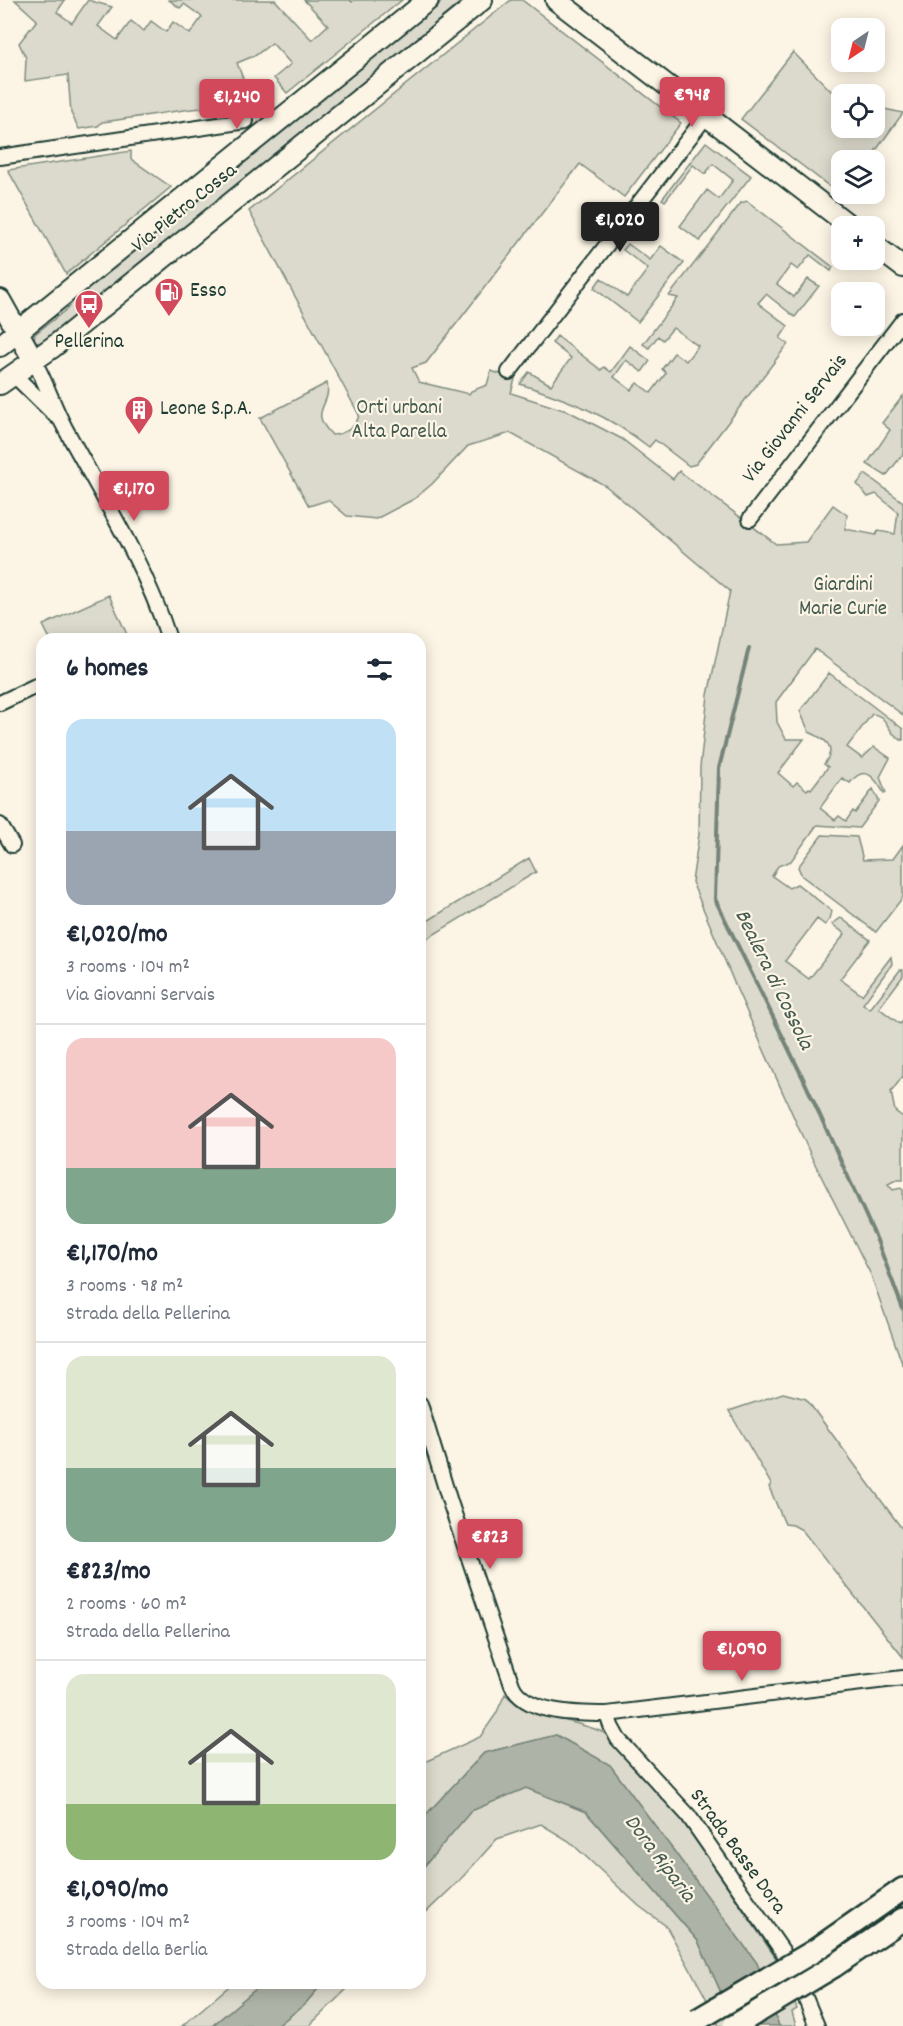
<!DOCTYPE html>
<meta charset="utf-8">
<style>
:root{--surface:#fff;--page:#f6f6f7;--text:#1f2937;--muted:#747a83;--line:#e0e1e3;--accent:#d1495b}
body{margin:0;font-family:Dekko,sans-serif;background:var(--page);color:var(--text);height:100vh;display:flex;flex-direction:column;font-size:22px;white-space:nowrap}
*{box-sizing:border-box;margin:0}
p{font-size:20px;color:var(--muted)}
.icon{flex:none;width:33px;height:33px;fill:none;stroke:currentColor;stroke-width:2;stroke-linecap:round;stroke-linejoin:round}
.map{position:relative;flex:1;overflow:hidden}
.panel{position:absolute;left:36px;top:633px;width:390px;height:1356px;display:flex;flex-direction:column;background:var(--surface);border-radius:18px;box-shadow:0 3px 15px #0003}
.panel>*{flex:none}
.needle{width:39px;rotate:215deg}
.buttons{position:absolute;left:831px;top:18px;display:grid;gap:12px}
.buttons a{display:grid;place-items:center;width:54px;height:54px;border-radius:12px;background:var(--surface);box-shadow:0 3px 15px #0003;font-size:30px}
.price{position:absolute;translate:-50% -51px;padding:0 14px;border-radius:6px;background:var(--accent);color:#fff;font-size:20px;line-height:39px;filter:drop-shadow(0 2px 3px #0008)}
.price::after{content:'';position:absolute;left:50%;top:36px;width:18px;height:14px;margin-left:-9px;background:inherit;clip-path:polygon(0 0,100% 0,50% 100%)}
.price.current{background:#222;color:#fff}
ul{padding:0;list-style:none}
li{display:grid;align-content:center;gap:12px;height:318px;padding:0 30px}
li+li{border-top:2px solid var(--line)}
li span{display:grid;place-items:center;height:186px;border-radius:18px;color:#555}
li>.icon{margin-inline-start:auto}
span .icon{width:108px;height:108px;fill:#fffc;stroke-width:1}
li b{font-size:26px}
h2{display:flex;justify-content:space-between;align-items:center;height:72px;padding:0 30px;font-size:26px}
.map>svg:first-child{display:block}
.green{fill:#dcdacc;stroke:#7e8c80;stroke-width:1.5}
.water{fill:#aeb3a7;stroke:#758479;stroke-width:1.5}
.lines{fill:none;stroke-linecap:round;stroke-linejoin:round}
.stream{stroke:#758479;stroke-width:4}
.street-casing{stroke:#1f3d34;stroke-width:18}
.secondary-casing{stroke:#1f3d34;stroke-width:24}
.primary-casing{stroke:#1f3d34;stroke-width:26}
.street{stroke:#fcf5e5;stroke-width:14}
.secondary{stroke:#fcf5e5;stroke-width:20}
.primary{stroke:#fcf5e5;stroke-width:21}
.primary-bridge-casing{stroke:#1f3d34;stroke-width:26;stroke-linecap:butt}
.primary-bridge{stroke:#fcf5e5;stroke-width:21}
.labels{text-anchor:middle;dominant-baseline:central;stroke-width:4.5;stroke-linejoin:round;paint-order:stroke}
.street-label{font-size:21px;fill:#1f3d34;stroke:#fcf5e5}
.poi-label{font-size:21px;fill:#1f3d34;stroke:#fcf5e5;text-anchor:start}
.park-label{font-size:21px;fill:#455c52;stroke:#fcf5e5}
.water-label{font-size:22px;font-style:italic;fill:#435a51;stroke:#fcf5e5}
</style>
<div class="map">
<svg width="903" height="2026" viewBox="0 0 903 2026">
<rect width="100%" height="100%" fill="#fcf5e5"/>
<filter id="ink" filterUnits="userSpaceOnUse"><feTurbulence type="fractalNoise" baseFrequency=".0167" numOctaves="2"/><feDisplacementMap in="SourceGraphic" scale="12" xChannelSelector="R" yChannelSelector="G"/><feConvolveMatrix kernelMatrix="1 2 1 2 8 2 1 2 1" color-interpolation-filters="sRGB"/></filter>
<g filter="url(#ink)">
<path class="green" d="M15 0H65L57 12 72 23 88 0 112 7 98 26 117 40 131 21 144 31 151 21 166 32 173 22 190 34 202 17 184 4 180 8 169 0H275L312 40 328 25 304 0H350L352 2 354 0H402L287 93 274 78 291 64 272 43 256 55 237 63 247 89 249 106C234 109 217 106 202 108 169 111 136 118 102 122L98 126 79 129 71 113 68 75 25 81 26 58 19 43 37 20Z
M444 0H463L437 22 428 32 43 344H38L34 339 35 334 67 309 75 298Z
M511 0H522L681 123 624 197 580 164 426 363 412 368 419 382 469 394 471 391 487 385 491 371 515 379 511 393 570 412 622 439 673 479 679 471 776 544 806 542 833 505 847 515 845 529 876 535 878 531 895 534 898 512 876 494 868 497 857 484 865 474 903 502V715L815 649 776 702 777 722 786 739H804L778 773 793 786 797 782 807 790 809 788 811 789 828 767 824 764C838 746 825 739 809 732L800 711 829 673 903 729V740H901C897 736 892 734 890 729 884 721 883 715 872 714L847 747 862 758 874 747 890 758 880 777 886 793H884C875 778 865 763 850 783L842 778 820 808 835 820 839 816 846 821 853 811 855 813 873 789 879 801 859 828 817 825 791 861 778 866 772 876 789 888 797 884 832 911 830 919 825 925 817 919 785 961 809 979 845 934 832 924 841 918 870 940 840 979 862 995 891 957 892 964 863 1004 870 1009 900 970H903V976L879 1008 900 1024 903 1021V1076L891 1092 895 1111 903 1117V1180H896L888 1184 893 1190 901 1188 903 1190V1366L871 1275 812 1158 738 992 692 882 699 834 700 767 708 695 730 591 606 486 510 433 468 446 432 484 414 499 376 519 347 516 328 500 309 506 260 418 327 383C332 408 307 409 332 435 344 434 356 428 359 415L249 211Z
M793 52 831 91 841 97 842 128H874L875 107 903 113 869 160H842V194H844L842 196 741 119Z
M706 142 751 176 700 241 680 226 707 190 719 199 733 180 713 164 705 174 693 165 665 201 662 199Z
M131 151V159L171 187 66 274 8 170Z
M747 201 833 267 831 271 810 255 798 270 791 265 777 284 794 297 808 279 819 286 795 317 766 294 758 303 788 326 780 338 788 344 696 464 689 466 655 440 649 447C608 415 569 400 520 384L529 372 551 385 571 358 552 343 557 336 601 370 604 367 611 372 630 346 650 361 642 372 626 360 614 377 631 390 637 383 651 393 666 373 662 369 674 353 686 361 698 346 673 328 663 340 658 336 649 348 643 344 678 298 669 296 741 203Z
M628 244 650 260 661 246 684 263 638 322 594 288 601 278 627 297 648 269 623 250Z
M903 396V454L886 476 867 464 890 430 882 423Z
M109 595 129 639H50L43 625Z
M822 835 857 837 863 860 893 859 903 845V897L876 932 802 876 798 867Z
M529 858 536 872 420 943V923L426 922Z
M783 1393 806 1399 903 1530V1657L802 1530 793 1525 785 1524 769 1487 771 1484 729 1411Z
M505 1694C531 1721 574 1717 606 1734L683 1821 775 1957 797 2009 792 2012 796 2026H779L757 1963 610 1765 556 1735 484 1753 420 1821V1764L480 1737 496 1714Z
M526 1788 586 1812 698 1941 736 2026H719L704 1994 666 1926 639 1906 569 1841 541 1824 497 1839 460 1880 420 1918V1871L471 1811Z
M233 1983H263L212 2026H182Z
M323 1983H353L309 2026H277L305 2004Z"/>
<path class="water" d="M556 1735 610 1765 757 1963 779 2026H736L698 1941 586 1812 526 1788 471 1811 420 1871V1821L484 1753Z
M263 1983H323L305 2004 277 2026H212Z"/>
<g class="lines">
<path class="stream" d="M749 648 719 768 715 899 802 1076 876 1238 903 1309"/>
<g class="street-casing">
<path id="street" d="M0 157 246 121
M34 361C46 382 53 406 65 428 102 496 145 564 169 639
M509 372 706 116
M13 374 57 417
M750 519 903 320
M0 703 42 683
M0 825 12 845
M420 1404 450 1502 512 1685C524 1714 580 1714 607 1714L903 1678
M607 1714 611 1726 618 1739 688 1815 783 1952 796 1976 817 2026"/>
</g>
<g class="secondary-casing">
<path id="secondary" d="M556 0 850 226
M874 245 903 267
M0 300 34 361
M0 346 428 0
M0 384 53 347 482 0"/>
</g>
<g class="primary-casing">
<path id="primary" d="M814 1951 903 1889
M834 1966 903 1919"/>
</g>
<use href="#street" class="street"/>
<use href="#secondary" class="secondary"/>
<use href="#primary" class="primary"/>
<g class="primary-bridge-casing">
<path id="primary-bridge" d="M697 2020 814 1951
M734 2026 834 1966"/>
</g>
<use href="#primary-bridge" class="primary-bridge"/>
</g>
</g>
<defs>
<g id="fuel-pin" transform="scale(1.5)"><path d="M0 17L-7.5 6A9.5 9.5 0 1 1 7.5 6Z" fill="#d1495b" stroke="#fcf5e5"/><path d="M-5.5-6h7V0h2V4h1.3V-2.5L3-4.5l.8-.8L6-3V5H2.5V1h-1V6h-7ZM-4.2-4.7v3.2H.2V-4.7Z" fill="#fff"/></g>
<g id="bus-pin" transform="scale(1.5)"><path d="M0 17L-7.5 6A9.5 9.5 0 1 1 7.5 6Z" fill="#d1495b" stroke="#fcf5e5"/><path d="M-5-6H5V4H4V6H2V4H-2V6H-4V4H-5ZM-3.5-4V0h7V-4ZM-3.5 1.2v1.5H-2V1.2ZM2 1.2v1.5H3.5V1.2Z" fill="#fff"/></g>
<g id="building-pin" transform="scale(1.5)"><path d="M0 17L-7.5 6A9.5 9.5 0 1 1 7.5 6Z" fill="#d1495b" stroke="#fcf5e5"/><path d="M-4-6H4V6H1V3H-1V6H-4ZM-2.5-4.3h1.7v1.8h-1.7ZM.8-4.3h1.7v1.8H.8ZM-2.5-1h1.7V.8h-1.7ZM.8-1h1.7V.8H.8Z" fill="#fff"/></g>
</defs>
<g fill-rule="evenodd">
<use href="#fuel-pin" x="169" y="292"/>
<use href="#bus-pin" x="89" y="304"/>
<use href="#building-pin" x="139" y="410"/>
</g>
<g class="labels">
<g class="street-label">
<text transform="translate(185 209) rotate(-39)">Via Pietro Cossa</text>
<text transform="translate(796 419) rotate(-52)">Via Giovanni Servais</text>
<text transform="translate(737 1852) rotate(54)">Strada Basse Dora</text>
</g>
<g class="poi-label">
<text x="190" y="292">Esso</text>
<text x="89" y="343" text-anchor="middle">Pellerina</text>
<text x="160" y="410">Leone S.p.A.</text>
</g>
<g class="park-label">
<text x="399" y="409">Orti urbani<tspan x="399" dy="24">Alta Parella</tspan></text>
<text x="843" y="586">Giardini<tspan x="843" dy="24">Marie Curie</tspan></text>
</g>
<g class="water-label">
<text transform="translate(773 980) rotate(64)">Bealera di Cossola</text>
<text transform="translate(659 1859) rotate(53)">Dora Riparia</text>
</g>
</g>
</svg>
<div class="buttons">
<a><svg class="needle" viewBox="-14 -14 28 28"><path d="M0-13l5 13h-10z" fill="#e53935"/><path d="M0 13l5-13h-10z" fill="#747a83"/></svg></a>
<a><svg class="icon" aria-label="locate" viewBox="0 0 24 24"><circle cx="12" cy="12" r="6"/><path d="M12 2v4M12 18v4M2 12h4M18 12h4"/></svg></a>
<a><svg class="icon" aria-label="layers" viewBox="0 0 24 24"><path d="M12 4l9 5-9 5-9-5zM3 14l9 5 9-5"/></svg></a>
<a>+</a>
<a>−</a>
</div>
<b class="price" style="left:692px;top:128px">€948</b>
<b class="price" style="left:237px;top:130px">€1,240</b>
<b class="price current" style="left:620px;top:253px">€1,020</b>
<b class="price" style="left:134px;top:522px">€1,170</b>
<b class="price" style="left:490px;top:1570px">€823</b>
<b class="price" style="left:742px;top:1682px">€1,090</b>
<section class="panel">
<h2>6 homes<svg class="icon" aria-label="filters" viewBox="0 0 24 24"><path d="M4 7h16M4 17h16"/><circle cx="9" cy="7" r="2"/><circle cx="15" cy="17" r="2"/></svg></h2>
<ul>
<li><span style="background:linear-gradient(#bfe0f5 60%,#9aa5b1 0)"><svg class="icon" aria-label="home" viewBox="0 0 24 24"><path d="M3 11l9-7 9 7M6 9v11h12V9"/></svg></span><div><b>€1,020/mo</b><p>3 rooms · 104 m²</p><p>Via Giovanni Servais</p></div></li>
<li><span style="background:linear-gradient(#f6c9c9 70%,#7fa58c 0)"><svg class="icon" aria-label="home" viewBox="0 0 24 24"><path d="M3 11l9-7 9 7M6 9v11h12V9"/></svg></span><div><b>€1,170/mo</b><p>3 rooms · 98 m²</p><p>Strada della Pellerina</p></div></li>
<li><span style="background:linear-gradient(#dfe7d0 60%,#7fa58c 0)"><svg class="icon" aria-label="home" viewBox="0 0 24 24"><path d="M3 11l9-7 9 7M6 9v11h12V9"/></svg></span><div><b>€823/mo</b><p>2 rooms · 60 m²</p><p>Strada della Pellerina</p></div></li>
<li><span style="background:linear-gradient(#dfe7d0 70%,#8fb573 0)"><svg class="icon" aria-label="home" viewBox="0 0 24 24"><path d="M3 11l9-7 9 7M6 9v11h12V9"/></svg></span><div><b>€1,090/mo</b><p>3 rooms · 104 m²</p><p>Strada della Berlia</p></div></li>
</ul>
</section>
</div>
